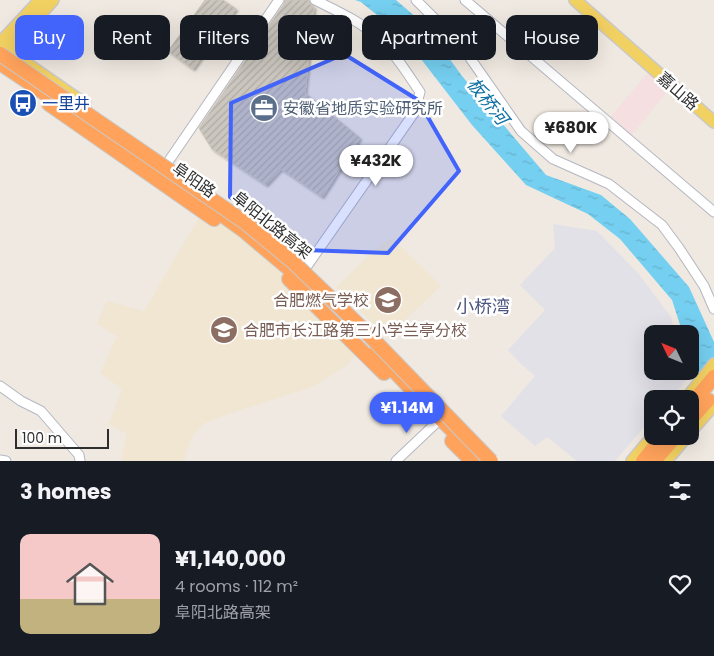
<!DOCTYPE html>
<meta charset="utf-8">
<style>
:root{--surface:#171b24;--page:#242831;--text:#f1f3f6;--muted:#9ea1a6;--line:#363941;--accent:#4264fb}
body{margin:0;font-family:Poppins,"Noto Sans SC",sans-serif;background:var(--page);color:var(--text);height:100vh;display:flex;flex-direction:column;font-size:19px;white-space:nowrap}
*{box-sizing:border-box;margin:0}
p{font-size:16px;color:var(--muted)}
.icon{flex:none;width:28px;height:28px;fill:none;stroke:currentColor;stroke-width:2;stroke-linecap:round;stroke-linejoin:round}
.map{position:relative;height:461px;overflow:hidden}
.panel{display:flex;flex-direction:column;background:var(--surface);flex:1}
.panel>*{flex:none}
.guide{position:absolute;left:15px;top:15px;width:685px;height:45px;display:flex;gap:10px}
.needle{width:32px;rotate:313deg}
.tools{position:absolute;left:644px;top:325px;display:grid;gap:10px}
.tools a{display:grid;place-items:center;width:55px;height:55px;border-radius:10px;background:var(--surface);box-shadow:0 5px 20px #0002;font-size:25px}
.scale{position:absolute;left:15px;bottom:12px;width:94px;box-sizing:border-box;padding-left:5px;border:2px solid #2e2e2e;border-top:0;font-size:14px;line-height:18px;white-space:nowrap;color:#2e2e2e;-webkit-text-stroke:4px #fff;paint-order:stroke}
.price{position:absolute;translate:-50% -42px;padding:0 11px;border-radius:18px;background:#fff;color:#222;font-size:16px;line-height:32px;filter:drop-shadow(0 1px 2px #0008)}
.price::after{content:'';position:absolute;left:50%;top:30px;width:15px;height:11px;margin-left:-8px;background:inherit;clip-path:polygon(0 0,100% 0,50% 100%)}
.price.on{background:var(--accent);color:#fff}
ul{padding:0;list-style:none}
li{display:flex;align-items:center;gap:15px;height:125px;padding:0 20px}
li+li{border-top:1px solid var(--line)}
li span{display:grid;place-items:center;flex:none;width:140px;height:100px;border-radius:10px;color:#555}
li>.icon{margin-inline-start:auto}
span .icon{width:60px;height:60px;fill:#fffc;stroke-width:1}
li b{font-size:21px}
h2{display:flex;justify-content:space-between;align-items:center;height:60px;padding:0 20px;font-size:21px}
.chip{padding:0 18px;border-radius:10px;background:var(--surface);box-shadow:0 5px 20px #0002;font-size:18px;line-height:45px}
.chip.on{background:var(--accent);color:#fff}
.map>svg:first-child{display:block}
.industrial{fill:#e3e1e8}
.education{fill:#f0e6d1}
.medical{fill:#f5dfe0}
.water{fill:url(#water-ripples)}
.building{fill:url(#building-hatch);stroke:#cbc5ba;filter:url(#shadow)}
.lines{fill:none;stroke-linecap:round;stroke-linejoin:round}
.minor-casing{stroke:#b4b7c1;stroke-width:11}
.major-casing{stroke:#c9c9c9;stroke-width:14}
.highway-casing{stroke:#c9c9c9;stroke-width:16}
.minor{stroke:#fff;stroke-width:9}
.major{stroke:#f2d163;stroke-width:11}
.highway{stroke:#ffa35c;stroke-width:14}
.highway-bridge-casing{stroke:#c9c9c9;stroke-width:16;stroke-linecap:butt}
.highway-bridge{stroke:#ffa35c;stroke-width:14}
.marked{fill:#4264fb;fill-opacity:0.2;stroke:#4264fb;stroke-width:4;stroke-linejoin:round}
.labels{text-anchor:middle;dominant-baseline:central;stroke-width:5;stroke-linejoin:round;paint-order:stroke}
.street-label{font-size:16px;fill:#2e2e2e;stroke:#fff}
.transit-label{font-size:16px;fill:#164399;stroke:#fff;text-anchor:start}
.service-label{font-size:16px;fill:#4e5e75;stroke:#fff;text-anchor:start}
.education-label{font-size:16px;fill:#785e54;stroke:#fff;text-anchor:end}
.water-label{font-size:18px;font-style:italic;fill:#0d6fa3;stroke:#fff}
.neighbourhood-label{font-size:18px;fill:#4d5680;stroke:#fff}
</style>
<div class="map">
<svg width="714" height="461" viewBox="0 0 714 461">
<defs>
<pattern id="water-ripples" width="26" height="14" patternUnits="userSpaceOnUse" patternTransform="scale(1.25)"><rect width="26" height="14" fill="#75cff0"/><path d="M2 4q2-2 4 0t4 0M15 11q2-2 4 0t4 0" fill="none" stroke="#66b2ce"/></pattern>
<pattern id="building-hatch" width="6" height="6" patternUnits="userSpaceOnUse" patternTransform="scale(1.25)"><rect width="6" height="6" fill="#cbc7bf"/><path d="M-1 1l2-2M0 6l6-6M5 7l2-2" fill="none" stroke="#afaba4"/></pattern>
<filter id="shadow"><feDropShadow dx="2" dy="2" stdDeviation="1" flood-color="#0004"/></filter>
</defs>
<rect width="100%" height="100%" fill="#efe9e1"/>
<path class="industrial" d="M553 224 597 231 639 274 671 317 675 334H652V371H686L689 377 670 399H652V418L615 461H577L547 437 535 446 501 416 535 376 521 364 508 350 545 310 520 285 555 248Z"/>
<path class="education" d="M203 211 239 236 283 272 360 350 346 366 312 387 228 414 205 423 192 436 184 461H121L127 434 109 424 122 389 100 373 117 336 97 324 107 301 144 311Z
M392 238 441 286 387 337 336 287 379 246Z"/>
<path class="medical" d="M652 68 672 86 628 139 607 121Z"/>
<path class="water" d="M355 0H396L425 25 462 76 546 175 601 195 630 219 689 287 714 342V382L693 368 690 357V334H683L672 300 620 239 588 214 526 185 472 125 404 37 361 2Z"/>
<path class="building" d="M205 0H223L236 9 193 69 168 51Z
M285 0H309L310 4 314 7 305 93 360 138 322 197 281 169 266 185 212 149 199 128 284 4Z"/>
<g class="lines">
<g class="minor-casing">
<path id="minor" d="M416 0 461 45 521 131 553 159 609 184 662 225 679 248 704 286 714 309
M465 0 714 212
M168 162 279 0
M305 269 414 113 420 92C407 73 395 53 378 38 360 21 337 11 315 0
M0 386 21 401 41 411 79 455 80 461
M0 460 6 461
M396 461 435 424"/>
</g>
<g class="major-casing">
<path id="major" d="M575 0 714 122
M0 43 40 0
M0 45 85 104
M3 56 53 0
M686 399 714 364
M690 432 714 405
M632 461 653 436
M666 461 687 436"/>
</g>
<g class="highway-casing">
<path id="highway" d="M0 63 62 105
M49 104 214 219
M207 204 243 230 306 283
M289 279 384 373
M376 352 418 396 466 444
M690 406 714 377
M690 420 708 400
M452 441 472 461
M643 461 657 444
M654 461 676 436"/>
</g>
<use href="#minor" class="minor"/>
<use href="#major" class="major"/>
<use href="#highway" class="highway"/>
<g class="highway-bridge-casing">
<path id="highway-bridge" d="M0 54 246 223 292 261 367 333 491 461"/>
</g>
<use href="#highway-bridge" class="highway-bridge"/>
</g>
<path class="marked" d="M344 54 418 100 459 171 388 253 305 250 230 197 231 103Z"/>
<defs>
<g id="bus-disc" transform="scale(1.4375)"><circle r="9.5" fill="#1a4fb4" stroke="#fff"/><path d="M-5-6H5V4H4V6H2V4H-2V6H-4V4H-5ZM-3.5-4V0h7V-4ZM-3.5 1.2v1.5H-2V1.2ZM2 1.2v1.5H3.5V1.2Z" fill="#fff"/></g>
<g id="office-disc" transform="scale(1.4375)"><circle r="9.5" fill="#5c6f8a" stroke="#fff"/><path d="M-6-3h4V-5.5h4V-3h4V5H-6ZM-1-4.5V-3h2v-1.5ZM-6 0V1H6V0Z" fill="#fff"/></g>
<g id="university-disc" transform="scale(1.4375)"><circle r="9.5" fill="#8d6e63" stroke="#fff"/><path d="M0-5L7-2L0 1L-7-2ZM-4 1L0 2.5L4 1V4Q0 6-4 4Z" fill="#fff"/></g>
<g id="school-disc" transform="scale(1.4375)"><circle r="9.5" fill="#8d6e63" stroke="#fff"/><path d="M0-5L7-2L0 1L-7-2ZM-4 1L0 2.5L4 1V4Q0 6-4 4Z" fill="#fff"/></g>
</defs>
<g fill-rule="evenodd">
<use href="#bus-disc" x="23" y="103"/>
<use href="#office-disc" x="264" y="108"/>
<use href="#university-disc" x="388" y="300"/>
<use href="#school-disc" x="224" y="330"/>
</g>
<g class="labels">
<g class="street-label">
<text transform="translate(678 91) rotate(41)">嘉山路</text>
<text transform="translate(194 180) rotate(35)">阜阳路</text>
<text transform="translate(272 225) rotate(39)">阜阳北路高架</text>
</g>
<g class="transit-label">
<text x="42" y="103">一里井</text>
</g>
<g class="service-label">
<text x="283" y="108">安徽省地质实验研究所</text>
</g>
<g class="education-label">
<text x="369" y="300">合肥燃气学校</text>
<text x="243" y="330" text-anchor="start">合肥市长江路第三小学兰亭分校</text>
</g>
<g class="water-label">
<text transform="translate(488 101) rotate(52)">板桥河</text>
</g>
<g class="neighbourhood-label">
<text x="483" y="306">小桥湾</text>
</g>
</g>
</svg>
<div class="tools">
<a><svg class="needle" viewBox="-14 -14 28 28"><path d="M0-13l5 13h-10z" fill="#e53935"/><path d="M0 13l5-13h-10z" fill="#9ea1a6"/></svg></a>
<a><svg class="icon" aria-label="locate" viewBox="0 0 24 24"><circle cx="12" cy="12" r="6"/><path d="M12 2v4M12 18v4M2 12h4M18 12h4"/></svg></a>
</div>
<div class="scale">100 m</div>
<b class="price" style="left:571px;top:154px">¥680K</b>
<b class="price" style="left:376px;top:187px">¥432K</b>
<b class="price on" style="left:407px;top:434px">¥1.14M</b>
<div class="guide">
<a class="chip on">Buy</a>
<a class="chip">Rent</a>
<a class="chip">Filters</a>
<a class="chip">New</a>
<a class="chip">Apartment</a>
<a class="chip">House</a>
</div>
</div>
<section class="panel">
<h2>3 homes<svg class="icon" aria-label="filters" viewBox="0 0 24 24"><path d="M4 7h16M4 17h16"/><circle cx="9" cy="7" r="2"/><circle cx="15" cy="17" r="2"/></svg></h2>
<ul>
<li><span style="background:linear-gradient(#f6c9c9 65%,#c2b280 0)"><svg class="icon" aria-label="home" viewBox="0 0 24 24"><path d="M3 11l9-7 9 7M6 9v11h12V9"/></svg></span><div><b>¥1,140,000</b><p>4 rooms · 112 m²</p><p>阜阳北路高架</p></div><svg class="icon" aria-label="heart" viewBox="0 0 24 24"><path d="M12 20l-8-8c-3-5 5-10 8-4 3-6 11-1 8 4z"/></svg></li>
</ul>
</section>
